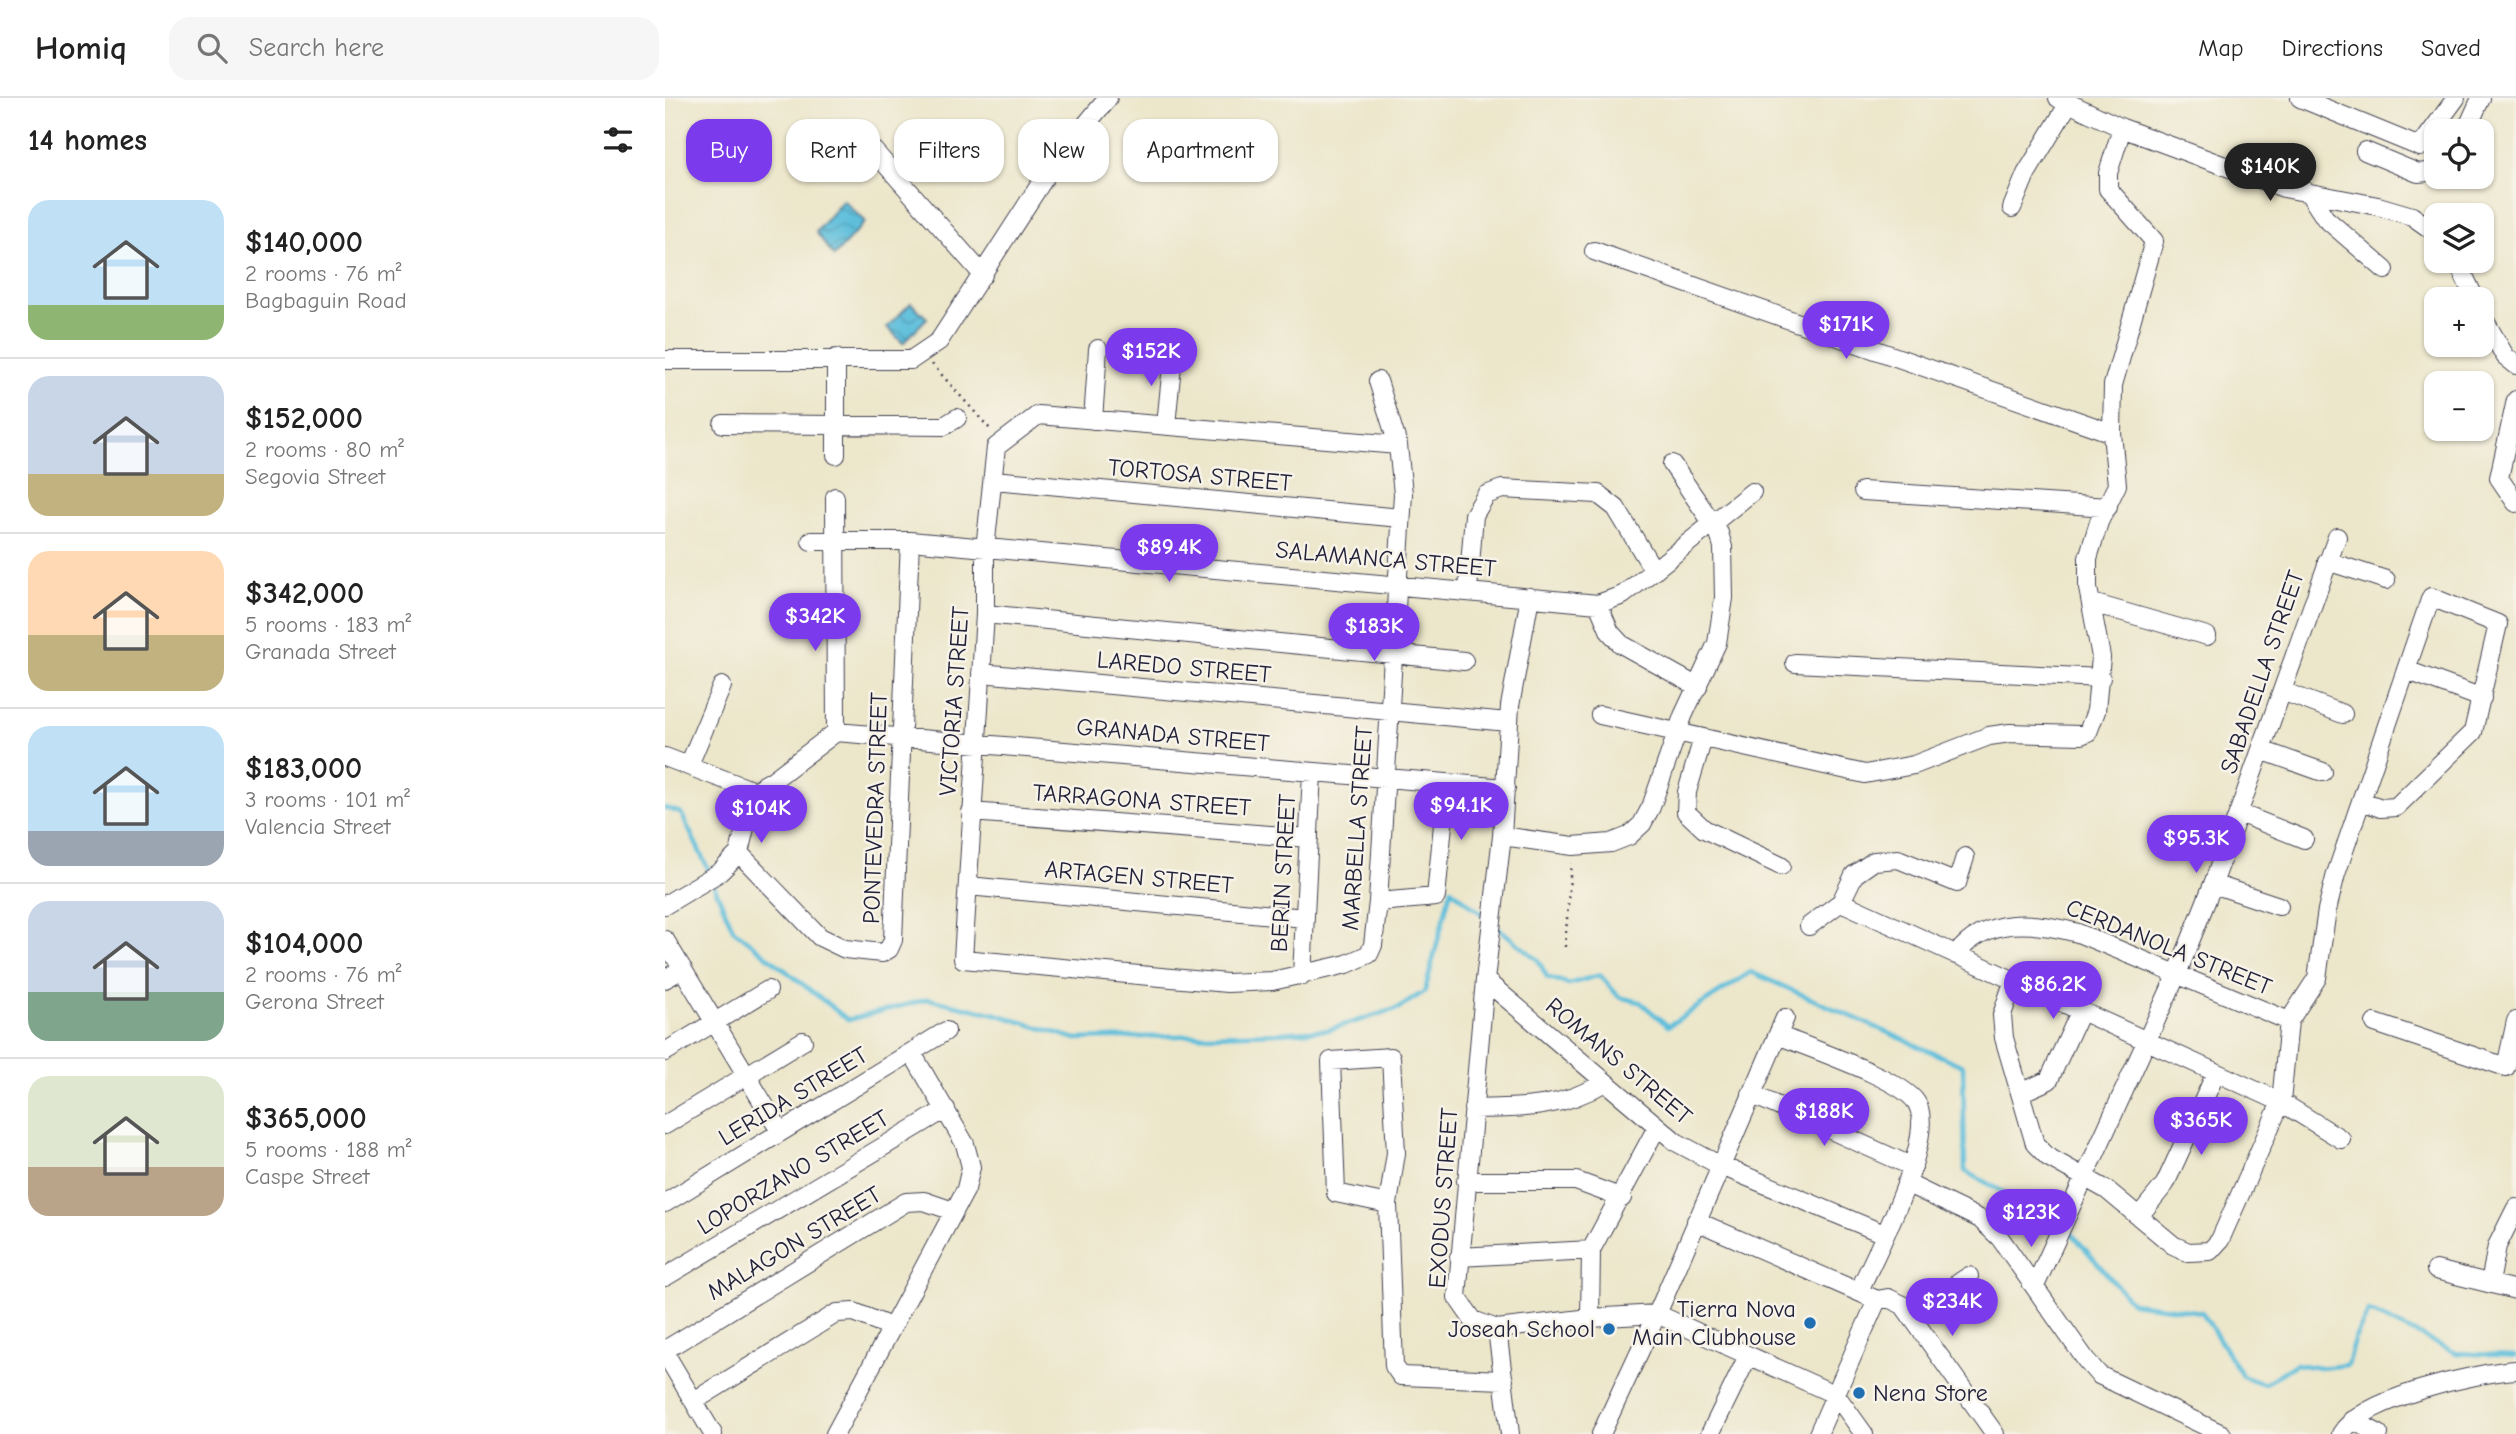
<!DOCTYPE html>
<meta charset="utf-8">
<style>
:root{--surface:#fff;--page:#f6f6f6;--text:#222;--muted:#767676;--line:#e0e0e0;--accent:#7c3aed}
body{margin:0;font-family:"Comic Neue",sans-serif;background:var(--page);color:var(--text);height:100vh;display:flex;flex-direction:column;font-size:26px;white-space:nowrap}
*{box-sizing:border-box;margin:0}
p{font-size:23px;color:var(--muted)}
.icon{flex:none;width:38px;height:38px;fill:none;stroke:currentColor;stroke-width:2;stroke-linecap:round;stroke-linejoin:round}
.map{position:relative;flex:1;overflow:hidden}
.panel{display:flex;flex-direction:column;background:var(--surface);width:665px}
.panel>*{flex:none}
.guide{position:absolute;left:21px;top:21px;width:665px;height:63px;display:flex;gap:14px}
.tools{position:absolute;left:1759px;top:21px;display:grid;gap:14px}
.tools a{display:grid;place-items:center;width:70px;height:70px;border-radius:14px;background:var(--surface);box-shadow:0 2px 5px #0004;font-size:35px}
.price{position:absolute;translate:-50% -60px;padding:0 16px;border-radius:24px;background:var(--accent);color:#fff;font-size:23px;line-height:46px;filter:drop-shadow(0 2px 4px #0008)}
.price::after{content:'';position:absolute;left:50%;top:42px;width:21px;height:16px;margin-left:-10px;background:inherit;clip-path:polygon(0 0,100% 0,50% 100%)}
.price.selected{background:#222;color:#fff}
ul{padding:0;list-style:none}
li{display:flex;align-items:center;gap:21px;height:175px;padding:0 28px}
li+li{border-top:2px solid var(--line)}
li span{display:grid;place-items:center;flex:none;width:196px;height:140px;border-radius:21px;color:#555}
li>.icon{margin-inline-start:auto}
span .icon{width:84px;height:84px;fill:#fffc;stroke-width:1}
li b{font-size:30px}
h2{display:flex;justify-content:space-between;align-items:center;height:84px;padding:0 28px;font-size:30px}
.tag{padding:0 24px;border-radius:21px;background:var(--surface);box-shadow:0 2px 5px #0004;font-size:24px;line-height:63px}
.tag.selected{background:var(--accent);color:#fff}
header{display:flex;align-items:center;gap:42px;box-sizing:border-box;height:98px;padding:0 35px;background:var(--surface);border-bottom:2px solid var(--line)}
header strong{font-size:33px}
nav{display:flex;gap:38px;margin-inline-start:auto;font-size:24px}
.search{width:490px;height:63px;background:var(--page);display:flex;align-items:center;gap:18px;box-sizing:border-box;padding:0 24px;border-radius:21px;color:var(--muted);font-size:26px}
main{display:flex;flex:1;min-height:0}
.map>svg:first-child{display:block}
.water{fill:url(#water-waves);stroke:#3f708b;stroke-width:2}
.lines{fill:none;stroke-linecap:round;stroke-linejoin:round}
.stream{stroke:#5cbedb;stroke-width:4.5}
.minor-casing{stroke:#403f50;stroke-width:20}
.path{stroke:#403f50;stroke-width:2.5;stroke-dasharray:2 5;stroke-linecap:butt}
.minor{stroke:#fff;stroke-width:18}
.poi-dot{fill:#1f6fb2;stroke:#f7f3e8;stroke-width:2.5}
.labels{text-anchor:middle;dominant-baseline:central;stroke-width:5;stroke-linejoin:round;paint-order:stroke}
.street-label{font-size:24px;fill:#22223b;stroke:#f7f3e8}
.poi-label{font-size:24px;fill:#22223b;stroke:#f7f3e8;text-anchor:end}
</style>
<header>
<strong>Homiq</strong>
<div class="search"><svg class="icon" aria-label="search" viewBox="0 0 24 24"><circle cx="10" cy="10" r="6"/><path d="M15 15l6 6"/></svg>Search here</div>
<nav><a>Map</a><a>Directions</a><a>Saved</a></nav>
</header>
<main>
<section class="panel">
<h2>14 homes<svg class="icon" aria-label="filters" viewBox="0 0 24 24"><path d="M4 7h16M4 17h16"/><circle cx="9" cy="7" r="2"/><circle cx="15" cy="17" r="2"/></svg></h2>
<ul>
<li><span style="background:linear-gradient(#bfe0f5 75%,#8fb573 0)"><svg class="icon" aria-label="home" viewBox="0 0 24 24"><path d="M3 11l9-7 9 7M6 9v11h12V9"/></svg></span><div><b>$140,000</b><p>2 rooms · 76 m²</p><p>Bagbaguin Road</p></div></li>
<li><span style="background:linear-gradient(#c9d6e8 70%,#c2b280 0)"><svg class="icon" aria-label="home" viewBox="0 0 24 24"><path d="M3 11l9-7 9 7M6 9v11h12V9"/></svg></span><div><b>$152,000</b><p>2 rooms · 80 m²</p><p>Segovia Street</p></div></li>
<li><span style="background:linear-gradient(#ffd9b3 60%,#c2b280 0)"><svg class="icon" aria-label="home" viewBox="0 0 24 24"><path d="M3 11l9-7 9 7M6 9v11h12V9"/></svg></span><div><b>$342,000</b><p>5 rooms · 183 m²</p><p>Granada Street</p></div></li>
<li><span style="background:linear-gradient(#bfe0f5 75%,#9aa5b1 0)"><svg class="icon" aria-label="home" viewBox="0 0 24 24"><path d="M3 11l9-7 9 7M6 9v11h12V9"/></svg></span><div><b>$183,000</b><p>3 rooms · 101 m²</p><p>Valencia Street</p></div></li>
<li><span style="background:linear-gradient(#c9d6e8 65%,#7fa58c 0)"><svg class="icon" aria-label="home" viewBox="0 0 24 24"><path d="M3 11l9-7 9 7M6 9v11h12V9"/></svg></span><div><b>$104,000</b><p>2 rooms · 76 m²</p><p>Gerona Street</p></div></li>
<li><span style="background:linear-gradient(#dfe7d0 65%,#b9a48a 0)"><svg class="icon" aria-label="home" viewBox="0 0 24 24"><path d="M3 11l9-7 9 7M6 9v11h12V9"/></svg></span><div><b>$365,000</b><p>5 rooms · 188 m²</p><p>Caspe Street</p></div></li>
</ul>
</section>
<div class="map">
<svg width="1851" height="1336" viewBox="0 0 1851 1336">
<defs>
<pattern id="water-waves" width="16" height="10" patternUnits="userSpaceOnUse" patternTransform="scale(1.75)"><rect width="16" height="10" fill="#5cbedb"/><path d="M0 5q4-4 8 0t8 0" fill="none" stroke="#4c9ab3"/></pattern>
</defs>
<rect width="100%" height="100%" fill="#f7f3e8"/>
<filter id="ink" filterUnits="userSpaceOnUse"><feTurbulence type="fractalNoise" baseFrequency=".0143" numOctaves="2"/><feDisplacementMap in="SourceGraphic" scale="14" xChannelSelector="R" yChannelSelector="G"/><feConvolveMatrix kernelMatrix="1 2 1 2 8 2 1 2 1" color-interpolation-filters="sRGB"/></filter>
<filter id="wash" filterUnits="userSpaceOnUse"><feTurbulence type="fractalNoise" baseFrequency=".00686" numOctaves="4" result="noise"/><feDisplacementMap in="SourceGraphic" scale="28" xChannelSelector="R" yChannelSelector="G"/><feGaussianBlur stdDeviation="1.57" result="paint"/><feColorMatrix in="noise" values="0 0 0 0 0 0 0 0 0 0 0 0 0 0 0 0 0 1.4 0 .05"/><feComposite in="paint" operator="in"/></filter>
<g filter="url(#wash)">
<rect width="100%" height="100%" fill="#ece6ca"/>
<path class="water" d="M178 102 200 124 169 158 151 134Z
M246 205 262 220 238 245 222 229Z"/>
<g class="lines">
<path class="stream" d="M0 710 16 715 45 775
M47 783 68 831 183 922 263 901 331 916 411 941 612 935 663 932 734 910 760 893 786 791 822 820
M831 828 873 862 882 879 904 886 935 877 954 899 975 904 1003 928 1086 874 1298 968 1300 1073 1395 1125
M1402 1130 1467 1205 1537 1214 1577 1278 1599 1286 1631 1266 1655 1270 1682 1267 1689 1242 1704 1213 1791 1255 1851 1258"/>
</g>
</g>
<g filter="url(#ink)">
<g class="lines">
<g class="minor-casing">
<path id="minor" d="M1393 0 1457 30 1619 90 1713 108 1747 118 1771 135
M1635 0 1755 49 1791 0
M1801 33 1816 0
M209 53 318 177
M1700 53 1753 75 1771 73
M1643 94 1660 120 1720 172
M1347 110 1361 76 1404 5
M929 153 1447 335
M1792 163 1810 201
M1816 216 1840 258 1851 267
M0 262H246L274 243 389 65 443 0
M713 283 733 347 738 396 713 804 708 847 704 856 682 866 607 883 562 885 298 861 320 516V451L331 349 373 317 733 347
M1851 302 1834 380 1851 405
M428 322 433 251
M58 326 279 328 292 320
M501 327 508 257
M171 357V260
M329 382 736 420
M1198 393 1443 409
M146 443H245L933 506 958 497 1087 394
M1662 463 1721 482
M803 492 809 417 821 397 837 391 933 396 951 410 989 473
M865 499 845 608 837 738 820 882 792 1199 808 1222 832 1231 925 1220 992 1216 1171 1297 1199 1336
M1427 505 1542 538
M933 506 945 534 956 546 1033 589
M320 516 799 563
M1130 565 1436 580
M1741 572 1817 600
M316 575 843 624
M1617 593 1678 616
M935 617 1200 676 1249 667 1324 638 1345 635 1416 637 1423 634 1431 613 1436 559 1423 490V460L1434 424 1452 387 1447 335 1448 287 1489 143 1443 91V75L1457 30
M171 634 841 690
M1038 640 1022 694 1021 714 1039 731 1116 768
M1596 652 1658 674
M0 659 89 693
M24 667 57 588
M89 693 108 682 171 634 170 399
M306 714 644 740
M1574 715 1639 741
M837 738 908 748 946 745 964 738 977 726 986 709 1018 618 1052 545 1059 500 1058 449 1054 435 1007 366
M74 755 155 839 180 851 217 855 224 851 228 842 245 443
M1548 786 1614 808
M303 788 640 820
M713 804 771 799 782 685
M1176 804 1616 1004 1676 1041
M0 807 55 774 74 755 89 693
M1144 828 1176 804 1189 777 1209 763 1233 761 1292 785 1300 759
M0 842 115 1033
M1291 857C1321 817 1371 824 1413 835L1624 923
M637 878 647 674
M0 881 18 871
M820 882 1011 1044 1054 1067 1219 1136
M1348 884 1337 917 1339 940 1370 1046 1383 1059 1442 1092 1508 1147 1523 1154 1545 1153 1555 1142 1616 1004 1624 923 1652 880 1662 812 1671 776 1766 499 1833 526 1808 634 1731 709 1716 710 1697 703
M1710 925 1841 969 1851 923
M1113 937C1143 950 1235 980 1251 1004 1274 1037 1210 1157 1194 1193
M0 954 103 892
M1355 995 1384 982 1415 914
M1086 996 1248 1069
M808 1011C856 1010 896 1011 938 985
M0 1027 138 943
M801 1083H911L957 1100
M1241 1085 1315 1121 1335 1140 1421 1262 1434 1277 1557 1336
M0 1105 281 933
M723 1106 671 1095 666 963 726 959 731 1055 723 1106 729 1268 736 1278 839 1282
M1475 1117 1500 1086 1551 975
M1031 1123 1212 1202 1223 1200 1238 1207 1330 1336
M794 1159 926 1152
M1771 1172 1851 1192
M0 1179 281 1011
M1825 1185 1832 1148 1851 1110
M1370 1188 1512 876 1548 786 1672 439
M1247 1216 1304 1178
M925 1220 926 1152 992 1029
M832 1231 845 1336
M0 1252 241 1104 259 1103 288 1113
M0 1255 48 1336
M29 1303 172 1215 189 1214 226 1229
M1687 1322 1714 1336
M170 1336 301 1091 306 1069 300 1046 247 955
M936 1336 992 1216 1120 920
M1045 1336 1083 1258
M1153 1336 1212 1202
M1676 1336C1697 1300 1810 1275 1851 1272"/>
</g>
<path class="path" d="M267 266 325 331
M900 849 906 765"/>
<use href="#minor" class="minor"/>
</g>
</g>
<g class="poi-dot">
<circle cx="1145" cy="1225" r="7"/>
<circle cx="944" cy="1231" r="7"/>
<circle cx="1194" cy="1295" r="7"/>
</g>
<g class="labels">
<g class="street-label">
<text transform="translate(535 377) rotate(5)">TORTOSA STREET</text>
<text transform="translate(721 461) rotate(5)">SALAMANCA STREET</text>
<text transform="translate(519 569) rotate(5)">LAREDO STREET</text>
<text transform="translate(1597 574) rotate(-71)">SABADELLA STREET</text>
<text transform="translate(289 603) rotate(-86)">VICTORIA STREET</text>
<text transform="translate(508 637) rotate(5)">GRANADA STREET</text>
<text transform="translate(477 702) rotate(4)">TARRAGONA STREET</text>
<text transform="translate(210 710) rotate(-88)">PONTEVEDRA STREET</text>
<text transform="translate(692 730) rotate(-86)">MARBELLA STREET</text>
<text transform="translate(618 775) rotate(-87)">BERIN STREET</text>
<text transform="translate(474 779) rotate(5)">ARTAGEN STREET</text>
<text transform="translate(1504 849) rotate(22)">CERDANOLA STREET</text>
<text transform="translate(954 963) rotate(40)">ROMANS STREET</text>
<text transform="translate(128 998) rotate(-31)">LERIDA STREET</text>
<text transform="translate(128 1074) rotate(-31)">LOPORZANO STREET</text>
<text transform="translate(778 1100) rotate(-86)">EXODUS STREET</text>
<text transform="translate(129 1145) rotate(-31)">MALAGON STREET</text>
</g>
<g class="poi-label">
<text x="1131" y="1211">Tierra Nova<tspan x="1131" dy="28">Main Clubhouse</tspan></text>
<text x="930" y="1231">Joseah School</text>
<text x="1208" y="1295" text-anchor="start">Nena Store</text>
</g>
</g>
</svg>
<div class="tools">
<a><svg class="icon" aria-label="locate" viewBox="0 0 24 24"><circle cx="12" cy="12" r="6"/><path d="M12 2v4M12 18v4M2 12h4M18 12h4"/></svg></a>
<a><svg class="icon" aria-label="layers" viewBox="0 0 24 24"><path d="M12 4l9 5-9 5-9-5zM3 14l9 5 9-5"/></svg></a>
<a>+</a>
<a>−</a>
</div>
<b class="price selected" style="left:1605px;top:105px">$140K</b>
<b class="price" style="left:1181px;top:263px">$171K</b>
<b class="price" style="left:486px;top:290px">$152K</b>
<b class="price" style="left:504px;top:486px">$89.4K</b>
<b class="price" style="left:150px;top:555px">$342K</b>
<b class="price" style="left:709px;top:565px">$183K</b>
<b class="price" style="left:796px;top:744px">$94.1K</b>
<b class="price" style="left:96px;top:747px">$104K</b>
<b class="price" style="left:1531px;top:777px">$95.3K</b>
<b class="price" style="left:1388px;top:923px">$86.2K</b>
<b class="price" style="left:1159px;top:1050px">$188K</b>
<b class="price" style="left:1536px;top:1059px">$365K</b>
<b class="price" style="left:1366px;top:1151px">$123K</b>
<b class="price" style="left:1287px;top:1240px">$234K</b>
<div class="guide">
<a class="tag selected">Buy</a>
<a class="tag">Rent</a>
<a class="tag">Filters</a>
<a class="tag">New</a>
<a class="tag">Apartment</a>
</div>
</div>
</main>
